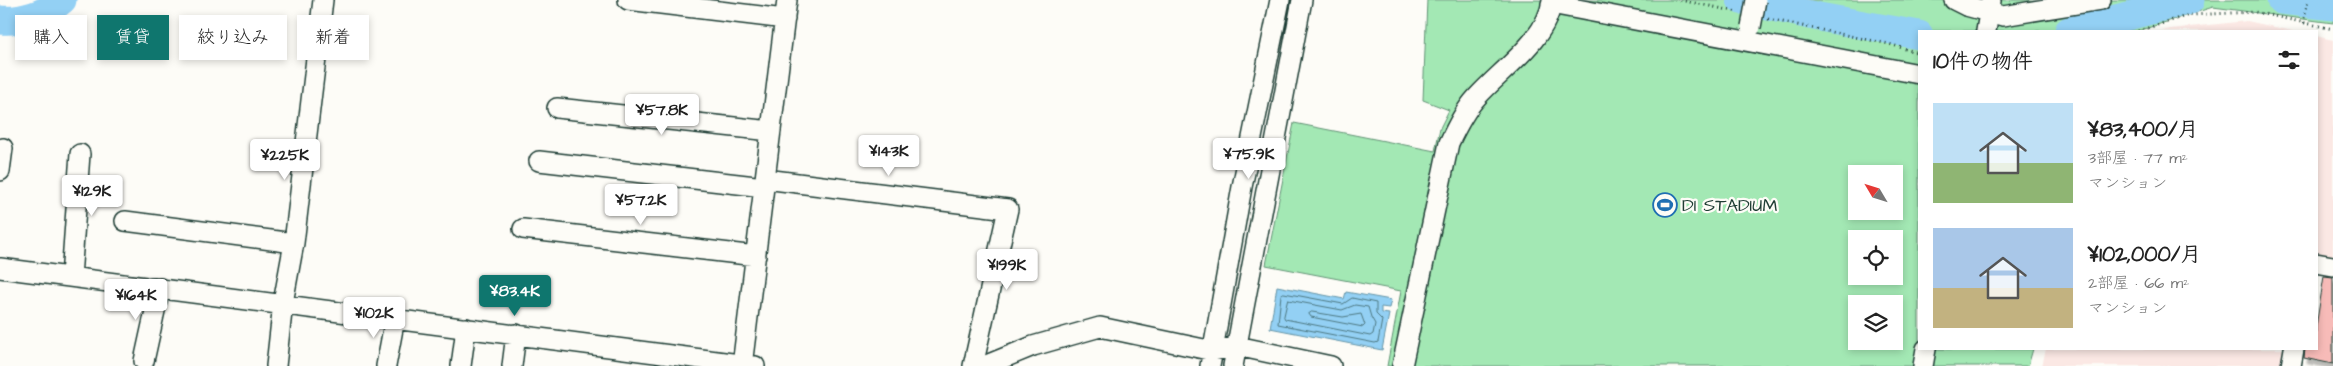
<!DOCTYPE html>
<html lang="ja">
<meta charset="utf-8">
<style>
:root{--surface:#fff;--page:#f6f6f6;--text:#222;--muted:#767676;--accent:#0f766e}
body{margin:0;font-family:"Architects Daughter","Klee One",sans-serif;background:var(--page);color:var(--text);height:100vh;display:flex;flex-direction:column;font-size:19px;white-space:nowrap}
*{box-sizing:border-box;margin:0}
p{font-size:16px;color:var(--muted)}
.icon{flex:none;width:28px;height:28px;fill:none;stroke:currentColor;stroke-width:2;stroke-linecap:round;stroke-linejoin:round}
.map{position:relative;flex:1;overflow:hidden}
.drawer{position:absolute;left:1918px;top:30px;width:400px;height:320px;display:flex;flex-direction:column;background:var(--surface);border-radius:0px;box-shadow:0 2px 8px #0003}
.drawer>*{flex:none}
.banner{position:absolute;left:15px;top:15px;width:475px;height:45px;display:flex;gap:10px}
.needle{width:32px;rotate:308deg}
.controls{position:absolute;left:1848px;top:165px;display:grid;gap:10px}
.controls a{display:grid;place-items:center;width:55px;height:55px;border-radius:0px;background:var(--surface);box-shadow:0 2px 8px #0003;font-size:25px}
.price{position:absolute;translate:-50% -42px;padding:0 11px;border-radius:5px;background:#fff;color:#222;font-size:16px;line-height:32px;filter:drop-shadow(0 1px 2px #0008)}
.price::after{content:'';position:absolute;left:50%;top:30px;width:15px;height:11px;margin-left:-8px;background:inherit;clip-path:polygon(0 0,100% 0,50% 100%)}
.price.on{background:var(--accent);color:#fff}
ul{padding:0;list-style:none}
li{display:flex;align-items:center;gap:15px;height:125px;padding:0 15px}
li span{display:grid;place-items:center;flex:none;width:140px;height:100px;border-radius:0px;color:#555}
li>.icon{margin-inline-start:auto}
span .icon{width:60px;height:60px;fill:#fffc;stroke-width:1}
li b{font-size:21px}
h2{display:flex;justify-content:space-between;align-items:center;height:60px;padding:0 15px;font-size:21px}
.tag{padding:0 18px;border-radius:0px;background:var(--surface);box-shadow:0 2px 8px #0003;font-size:18px;line-height:45px}
.tag.on{background:var(--accent);color:#fff}
.map>svg:first-child{display:block}
.built{fill:#fbe8e4}
.green{fill:#a3e8b4;stroke:#619274;fill-rule:evenodd}
.water{fill:#93d0f4;stroke:#6595a7}
.lines{fill:none;stroke-linecap:round;stroke-linejoin:round}
.shore{stroke:#4d7881;stroke-width:1}
.river{stroke:#93d0f4;stroke-width:29}
.building{fill:#f7bbb8;stroke:#1f3d34;filter:url(#shadow)}
.minor-casing{stroke:#1f3d34;stroke-width:22}
.path{stroke:#1f3d34;stroke-width:3;stroke-dasharray:1 4;stroke-linecap:butt}
.minor{stroke:#fdfcf7;stroke-width:19}
.minor-bridge-casing{stroke:#1f3d34;stroke-width:22;stroke-linecap:butt}
.minor-bridge{stroke:#fdfcf7;stroke-width:19}
.labels{text-anchor:middle;dominant-baseline:central;stroke-width:4.5;stroke-linejoin:round;paint-order:stroke}
.poi-label{font-size:18px;fill:#1f3d34;stroke:#fdfcf7;text-anchor:start}
</style>
<div class="map">
<svg width="2333" height="366" viewBox="0 0 2333 366">
<defs>
<filter id="shadow"><feDropShadow dx="3" dy="5.5" stdDeviation="1" flood-color="#0004"/></filter>
</defs>
<rect width="100%" height="100%" fill="#fdfcf7"/>
<filter id="ink" filterUnits="userSpaceOnUse"><feTurbulence type="fractalNoise" baseFrequency=".02" numOctaves="2"/><feDisplacementMap in="SourceGraphic" scale="10" xChannelSelector="R" yChannelSelector="G"/><feConvolveMatrix kernelMatrix="1 2 1 2 8 2 1 2 1" color-interpolation-filters="sRGB"/></filter>
<g filter="url(#ink)">
<path class="built" d="M2247 21 2293 31H2162L2170 29Z
M2316 36 2333 40V259L2316 256Z
M2046 349H2286L2282 366H2042Z"/>
<path class="green" d="M1427 0H2333V23L2213 7 2138 31H1919V349H2033L2028 366H1387L1401 291 1266 265 1294 123 1435 151 1440 128 1449 110 1423 100ZM1856 174H1894V211H1856ZM1856 239H1894V276H1856ZM1856 304H1894V341H1856Z"/>
<path class="water" d="M1277 286 1344 299 1346 292 1391 300 1389 308 1381 307V313L1389 314 1382 350 1270 328Z"/>
<g class="lines">
<path class="shore" d="M1284 293 1343 304 1352 298 1376 303V314L1382 320 1378 342 1375 343 1278 324 1281 295Z
M1288 300 1342 310 1355 305 1368 307 1371 317 1375 324 1373 334 1370 336 1285 319 1284 317Z
M1312 312 1343 317 1361 314 1365 325 1363 327 1311 317 1309 314Z"/>
<path class="river" d="M1741 0 1819 17 1919 35
M2281 0 2333 6
M0 20C20 22 47 14 62 0
M2069 31 2190 0"/>
</g>
<path class="building" d="M2324 276 2333 277V364L2304 358 2305 349H2316V327Z"/>
<g class="lines">
<g class="minor-casing">
<path id="minor" d="M628 0 785 19
M1954 0 1966 6 2003 16 2101 0
M1551 4 1919 74
M1986 31 1991 1
M557 108 771 131
M539 161 764 187
M0 171 3 148
M765 179 1008 209 973 366
M125 221 294 243
M523 229 756 256
M2316 263 2333 266
M0 268 755 366
M71 277 80 154
M144 361 160 288
M276 366 283 303 294 243 323 0
M386 366 395 318
M461 366 466 328
M512 366 516 334
M742 366 787 0
M984 366 1033 346 1100 327 1213 351 1237 346 1331 366
M1210 366 1242 187 1280 0
M1233 366 1302 0
M1402 366 1449 143C1457 126 1465 110 1477 97 1502 69 1548 39 1552 0
M1923 366 1926 349
M2291 366 2294 349"/>
</g>
<path class="path" d="M1680 0 1738 12
M1768 19 1889 44 1919 53
M2303 23 2308 0
M2138 31 2189 15 2255 12 2333 29"/>
<use href="#minor" class="minor"/>
<g class="minor-bridge-casing">
<path id="minor-bridge" d="M1751 27 1756 0"/>
</g>
<use href="#minor-bridge" class="minor-bridge"/>
</g>
</g>
<defs>
<g id="stadium-ring" transform="scale(1.25)"><circle r="9.5" fill="#fdfcf7" stroke="#1f6fb2" stroke-width="1.5"/><path d="M0-5a6.5 5 0 1 0 0 10a6.5 5 0 1 0 0-10ZM-3.5-1.8h7v3.6h-7Z" fill="#1f6fb2"/></g>
</defs>
<g fill-rule="evenodd">
<use href="#stadium-ring" x="1665" y="205"/>
</g>
<g class="labels">
<g class="poi-label">
<text x="1682" y="205">DI STADIUM</text>
</g>
</g>
</svg>
<div class="controls">
<a><svg class="needle" viewBox="-14 -14 28 28"><path d="M0-13l5 13h-10z" fill="#e53935"/><path d="M0 13l5-13h-10z" fill="#767676"/></svg></a>
<a><svg class="icon" aria-label="locate" viewBox="0 0 24 24"><circle cx="12" cy="12" r="6"/><path d="M12 2v4M12 18v4M2 12h4M18 12h4"/></svg></a>
<a><svg class="icon" aria-label="layers" viewBox="0 0 24 24"><path d="M12 4l9 5-9 5-9-5zM3 14l9 5 9-5"/></svg></a>
</div>
<b class="price" style="left:662px;top:136px">¥57.8K</b>
<b class="price" style="left:889px;top:177px">¥143K</b>
<b class="price" style="left:1249px;top:180px">¥75.9K</b>
<b class="price" style="left:285px;top:181px">¥225K</b>
<b class="price" style="left:92px;top:217px">¥129K</b>
<b class="price" style="left:641px;top:226px">¥57.2K</b>
<b class="price" style="left:1007px;top:291px">¥199K</b>
<b class="price on" style="left:515px;top:317px">¥83.4K</b>
<b class="price" style="left:136px;top:321px">¥164K</b>
<b class="price" style="left:374px;top:339px">¥102K</b>
<div class="banner">
<a class="tag">購入</a>
<a class="tag on">賃貸</a>
<a class="tag">絞り込み</a>
<a class="tag">新着</a>
</div>
<section class="drawer">
<h2>10件の物件<svg class="icon" aria-label="filters" viewBox="0 0 24 24"><path d="M4 7h16M4 17h16"/><circle cx="9" cy="7" r="2"/><circle cx="15" cy="17" r="2"/></svg></h2>
<ul>
<li><span style="background:linear-gradient(#bfe0f5 60%,#8fb573 0)"><svg class="icon" aria-label="home" viewBox="0 0 24 24"><path d="M3 11l9-7 9 7M6 9v11h12V9"/></svg></span><div><b>¥83,400/月</b><p>3部屋 · 77 m²</p><p>マンション</p></div></li>
<li><span style="background:linear-gradient(#a9c7e8 60%,#c2b280 0)"><svg class="icon" aria-label="home" viewBox="0 0 24 24"><path d="M3 11l9-7 9 7M6 9v11h12V9"/></svg></span><div><b>¥102,000/月</b><p>2部屋 · 66 m²</p><p>マンション</p></div></li>
</ul>
</section>
</div>
